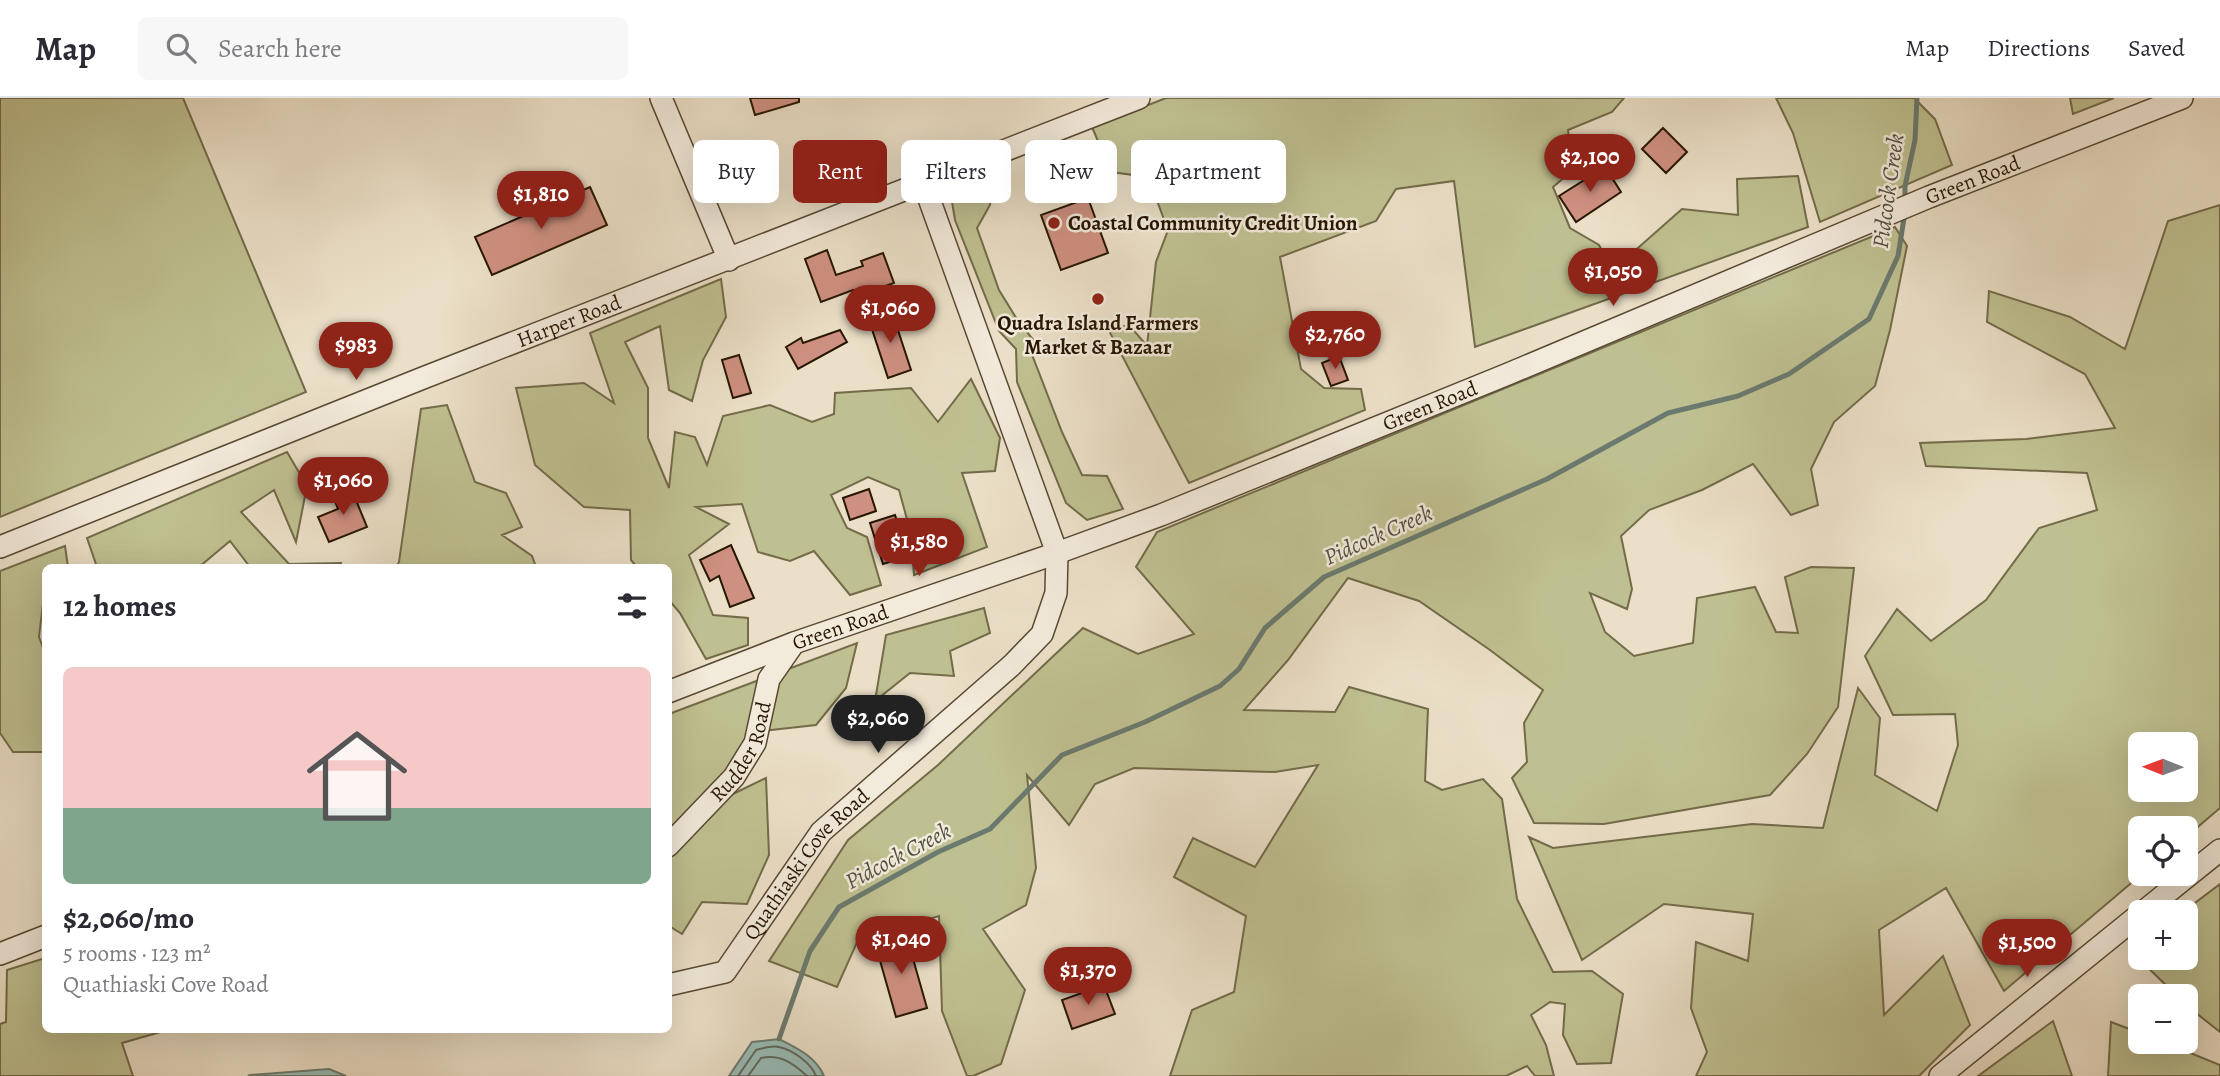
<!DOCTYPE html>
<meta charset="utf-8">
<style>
:root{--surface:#fff;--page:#f7f7f7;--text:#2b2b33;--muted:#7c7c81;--line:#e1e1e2;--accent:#8f2418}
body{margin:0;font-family:Alegreya,serif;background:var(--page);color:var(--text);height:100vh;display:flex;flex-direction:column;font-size:26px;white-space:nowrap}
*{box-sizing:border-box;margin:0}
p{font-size:23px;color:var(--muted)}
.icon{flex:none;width:38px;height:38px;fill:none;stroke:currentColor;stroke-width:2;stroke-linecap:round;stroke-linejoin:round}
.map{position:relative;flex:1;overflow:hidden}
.details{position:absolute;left:42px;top:466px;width:630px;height:469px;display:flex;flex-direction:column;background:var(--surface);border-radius:10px;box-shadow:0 7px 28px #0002}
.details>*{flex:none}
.hud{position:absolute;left:693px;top:42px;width:665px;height:63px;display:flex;gap:14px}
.needle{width:46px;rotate:271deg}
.buttons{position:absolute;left:2128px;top:634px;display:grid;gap:14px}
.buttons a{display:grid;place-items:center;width:70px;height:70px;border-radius:10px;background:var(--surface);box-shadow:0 7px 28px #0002;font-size:35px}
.price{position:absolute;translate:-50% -60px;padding:0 16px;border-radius:24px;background:var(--accent);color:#fff;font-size:23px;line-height:46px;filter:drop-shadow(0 2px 4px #0008)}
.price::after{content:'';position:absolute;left:50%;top:42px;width:21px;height:16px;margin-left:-10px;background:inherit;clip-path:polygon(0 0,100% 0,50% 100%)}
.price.current{background:#222;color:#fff}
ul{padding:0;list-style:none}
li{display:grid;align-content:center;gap:14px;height:371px;padding:0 21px}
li+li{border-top:2px solid var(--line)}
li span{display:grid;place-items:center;height:217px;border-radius:10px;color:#555}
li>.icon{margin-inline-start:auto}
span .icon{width:126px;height:126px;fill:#fffc;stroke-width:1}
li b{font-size:30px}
h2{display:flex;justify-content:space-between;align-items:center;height:84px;padding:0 21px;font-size:30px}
.chip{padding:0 24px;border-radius:10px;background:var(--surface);box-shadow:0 7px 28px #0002;font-size:24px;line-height:63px}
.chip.current{background:var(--accent);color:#fff}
header{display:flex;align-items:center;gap:42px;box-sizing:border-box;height:98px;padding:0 35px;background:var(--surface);border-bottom:2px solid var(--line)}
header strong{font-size:33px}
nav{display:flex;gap:38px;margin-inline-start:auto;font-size:24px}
.search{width:490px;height:63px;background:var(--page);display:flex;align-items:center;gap:18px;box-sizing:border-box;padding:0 24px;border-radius:10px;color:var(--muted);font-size:26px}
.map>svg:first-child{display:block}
.green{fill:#bfc091;stroke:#736b49;stroke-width:2;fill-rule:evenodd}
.water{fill:#98bcb7;stroke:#6b7a6e;stroke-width:2}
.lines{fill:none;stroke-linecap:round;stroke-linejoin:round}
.shore{stroke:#60695c;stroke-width:2}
.stream{stroke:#6b7a6e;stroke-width:5}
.building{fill:#ce9080;stroke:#271601;stroke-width:2}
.minor-casing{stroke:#584832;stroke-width:24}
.minor{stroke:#f2eadb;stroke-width:21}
.poi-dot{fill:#8f2418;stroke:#f2eadb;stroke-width:2.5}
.labels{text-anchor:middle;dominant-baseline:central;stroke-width:5;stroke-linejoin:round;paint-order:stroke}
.street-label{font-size:21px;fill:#271601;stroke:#f2eadb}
.poi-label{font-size:21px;font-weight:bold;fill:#271601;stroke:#f2eadb;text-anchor:start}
.water-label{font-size:23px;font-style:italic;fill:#4f5041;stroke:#f2eadb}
</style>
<header>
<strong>Map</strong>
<div class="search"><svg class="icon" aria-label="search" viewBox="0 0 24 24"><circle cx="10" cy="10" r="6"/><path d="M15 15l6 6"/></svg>Search here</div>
<nav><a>Map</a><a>Directions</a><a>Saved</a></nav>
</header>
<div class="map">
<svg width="2220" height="978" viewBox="0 0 2220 978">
<rect width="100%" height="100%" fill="#ebdfc7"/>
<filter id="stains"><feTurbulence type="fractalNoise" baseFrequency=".00286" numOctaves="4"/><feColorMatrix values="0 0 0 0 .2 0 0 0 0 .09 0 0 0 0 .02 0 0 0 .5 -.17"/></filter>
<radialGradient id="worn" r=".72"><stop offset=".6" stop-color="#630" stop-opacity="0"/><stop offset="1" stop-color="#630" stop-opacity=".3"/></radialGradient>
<path class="green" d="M0 0H183L306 294 0 419Z
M1166 0H1624L1612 14 1568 32 1573 72 1553 89 1570 130 1599 147 1613 172 1682 111 1738 117 1737 81 1798 78 1808 129 1475 249 1454 83 1396 91 1376 123 1280 159 1301 271 1324 290 1361 291 1365 312 1189 385 1107 229 1130 228 1147 248 1156 164 1168 132 1148 79 1111 74 1092 29Z
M1776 0H1914L1935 21 1952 67 1820 124 1793 35Z
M2070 0H2114L2073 16Z
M970 83 992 91 990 107 977 130 999 192 1018 223 1035 244 1031 254 1062 334 1082 377 1107 378 1123 411 1087 422 1066 405 1017 284 1016 251 999 233 955 122 951 98Z
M2220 107V710L2186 739V730H2140V775H2143L2004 893 1946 790 1879 832 1884 917 1943 858 1970 927 1919 978H1696L1707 954 1691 910 1696 844 1748 863 1753 816 1664 806 1582 862 1529 739 1553 750 1752 726 1823 730 1858 590 1880 620 1875 677 1937 713 1958 647 1955 616 1893 617 1865 558 1897 511 1931 543 1986 502 2039 430 2097 412 2087 375 1926 368 1920 345 2026 341 2115 330 2085 276 1987 224 1989 193 2070 219 2125 251 2168 123ZM2140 646H2186V691H2140Z
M1895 129 1907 148 1890 232 1875 288 1834 324 1811 371 1818 407 1791 417 1753 366 1702 392 1649 412 1621 438 1632 491 1627 511 1590 495 1605 534 1634 558 1693 545 1697 500 1755 489 1776 534 1798 535 1785 479 1811 469 1854 470 1838 609 1807 656 1770 697 1604 726 1534 725 1512 680 1527 664 1524 625 1543 592 1490 552 1419 503 1348 480 1288 562 1244 612 1335 614 1349 589 1428 611 1425 683 1442 692 1483 681 1502 701 1517 801 1553 874 1592 873 1623 896 1611 965 1577 966 1563 937 1565 906 1550 904 1531 917 1546 947 1554 978H1535L1527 968 1506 978H1170L1192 912 1234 894 1246 818 1174 779 1193 740 1255 769 1318 667 1275 674 1134 670 1095 686 1069 727 1027 677 1036 770 1026 807 983 831 1025 892 1001 966 973 978H967L942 913 939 818 858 842 837 889 769 863 848 742 938 667 1083 530 1138 556 1194 536 1136 469 1157 434Z
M721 181 726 219 703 262 692 303 669 292 660 228 625 244 648 290V340L669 390 675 334 695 339 707 367 723 318 770 307 812 324 834 316 835 295 911 290 938 324 971 281 1000 340 995 373 962 375 987 449 914 477 911 436 899 392 868 379 831 397 847 430 867 439 881 487 850 497 814 453 790 463 758 454 742 406 696 409 729 426 689 457 713 517 748 520V547L706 561 680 515 669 502 668 469H637L631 462 630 412 584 409 535 367 516 290 584 285 614 305 590 235Z
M447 307 475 384 506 395 522 429 502 437 532 458 536 469H396L399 464 421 311Z
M287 354 307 388 296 444 274 392 241 414 289 466 341 465 340 469H250L230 443 199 469H97L87 440Z
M65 448 68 469H46L45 489 39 539 45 555V654H13L0 635V473Z
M984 510 990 535 950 553 954 578 910 575 875 603 886 537Z
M857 545 846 590 816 627 752 634 731 697 766 680 769 757 747 806 702 804 682 836 669 828V616Z
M2220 786V934L2186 907V898H2177L2131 853 2140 846V859H2186V814H2183Z
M45 860 46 931H171L122 945 133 978H0V926L6 924 7 872Z
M2053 923 2072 978H1978Z
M2111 924 2140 935V943H2161L2220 967V978H2108Z"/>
<path class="water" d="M779 941C797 950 816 959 824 978H729L752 944Z
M329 971 346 978H248L250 977Z"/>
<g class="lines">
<path class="shore" d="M738 978 756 952C763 950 773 947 779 949 793 952 811 965 816 978
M748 978 761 960C780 956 793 965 807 978"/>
<path class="stream" d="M1905 104V88L1915 42 1917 0
M779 941 810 853 839 809 938 754 990 731 1062 657 1145 624 1220 588 1239 571 1265 530 1324 479 1547 381 1668 315 1738 298 1789 276 1869 221 1898 158 1905 114"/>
</g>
<path class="building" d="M750 0H799V4L755 17Z
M1663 30 1687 54 1666 75 1642 51Z
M1605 69 1621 94 1576 124 1559 98Z
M590 89 607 127 492 177 475 139Z
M1088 100 1108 155 1061 172 1041 117Z
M827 152 836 177 863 168 861 163 883 155 894 185 872 193 871 189 854 195 853 192 821 204 805 161Z
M892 214 911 272 888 280 869 222Z
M840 232 847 244 798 271 786 249 801 240 803 245Z
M739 257 751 295 733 300 722 262Z
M1339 258 1348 282 1331 288 1322 265Z
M351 390 367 429 329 444 318 419 338 411 333 398Z
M869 391 876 413 850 422 843 400Z
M895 417 908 458 883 466 870 425Z
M731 447 754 500 730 509 719 478 710 483 700 462Z
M906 836 927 910 896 919 875 845Z
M1104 887 1115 916 1072 931 1062 902Z"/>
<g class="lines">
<g class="minor-casing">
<g id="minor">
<path d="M661 0 729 162"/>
<path id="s1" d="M0 449 423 280 1139 0"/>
<path id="s2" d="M668 594 794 545 1057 455 1161 417 1508 276 1929 99 2182 0"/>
<path id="s3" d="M668 748 734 679 755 645 769 581 794 545"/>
<path d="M2143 814 2220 752"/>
<path d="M0 856 46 838"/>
<path id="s4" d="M668 887 725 874 821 734 1012 567 1042 536 1056 495 1057 455 923 84"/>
<path d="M1940 978 2140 816"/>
</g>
</g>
<use href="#minor" class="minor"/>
</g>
<g class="poi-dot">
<circle cx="1054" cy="125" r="7"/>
<circle cx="1098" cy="201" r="7"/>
</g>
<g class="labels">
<g class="street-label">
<text stroke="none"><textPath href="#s2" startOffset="1402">Green Road</textPath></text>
<text stroke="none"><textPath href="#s1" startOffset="612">Harper Road</textPath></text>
<text stroke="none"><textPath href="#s2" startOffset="814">Green Road</textPath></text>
<text stroke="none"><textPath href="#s2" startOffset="184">Green Road</textPath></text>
<text stroke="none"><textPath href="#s3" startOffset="122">Rudder Road</textPath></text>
<text stroke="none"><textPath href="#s4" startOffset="194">Quathiaski Cove Road</textPath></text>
</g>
<g class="poi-label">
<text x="1068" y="125">Coastal Community Credit Union</text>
<text x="1098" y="225" text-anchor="middle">Quadra Island Farmers<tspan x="1098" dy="24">Market &amp; Bazaar</tspan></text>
</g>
<g class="water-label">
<text transform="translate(1888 93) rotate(-82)">Pidcock Creek</text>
<text transform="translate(1378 437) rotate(-24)">Pidcock Creek</text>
<text transform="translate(898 758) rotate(-28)">Pidcock Creek</text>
</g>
</g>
<rect width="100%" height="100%" filter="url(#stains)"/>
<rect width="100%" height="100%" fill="url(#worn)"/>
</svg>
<div class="buttons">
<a><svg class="needle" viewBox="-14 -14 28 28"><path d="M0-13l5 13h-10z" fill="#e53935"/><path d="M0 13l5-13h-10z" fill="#7c7c81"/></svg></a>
<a><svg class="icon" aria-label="locate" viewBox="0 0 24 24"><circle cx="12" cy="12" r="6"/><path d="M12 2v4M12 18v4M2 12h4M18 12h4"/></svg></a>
<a>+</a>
<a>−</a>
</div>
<b class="price" style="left:1590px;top:96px">$2,100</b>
<b class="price" style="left:541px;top:133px">$1,810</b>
<b class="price" style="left:1613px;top:210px">$1,050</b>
<b class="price" style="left:890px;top:247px">$1,060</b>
<b class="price" style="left:1335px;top:273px">$2,760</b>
<b class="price" style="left:356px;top:284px">$983</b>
<b class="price" style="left:343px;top:419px">$1,060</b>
<b class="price" style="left:919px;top:480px">$1,580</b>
<b class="price current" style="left:878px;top:657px">$2,060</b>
<b class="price" style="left:901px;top:878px">$1,040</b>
<b class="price" style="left:2027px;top:881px">$1,500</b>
<b class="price" style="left:1088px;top:909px">$1,370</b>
<div class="hud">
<a class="chip">Buy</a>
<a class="chip current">Rent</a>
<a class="chip">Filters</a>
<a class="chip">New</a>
<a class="chip">Apartment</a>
</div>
<section class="details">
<h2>12 homes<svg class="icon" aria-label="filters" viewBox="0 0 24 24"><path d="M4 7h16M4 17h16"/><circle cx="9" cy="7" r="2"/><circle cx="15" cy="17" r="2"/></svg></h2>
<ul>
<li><span style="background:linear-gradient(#f6c9c9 65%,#7fa58c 0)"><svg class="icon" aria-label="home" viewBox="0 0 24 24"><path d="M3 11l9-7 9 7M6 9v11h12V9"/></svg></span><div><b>$2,060/mo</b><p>5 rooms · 123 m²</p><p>Quathiaski Cove Road</p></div></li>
</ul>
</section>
</div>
